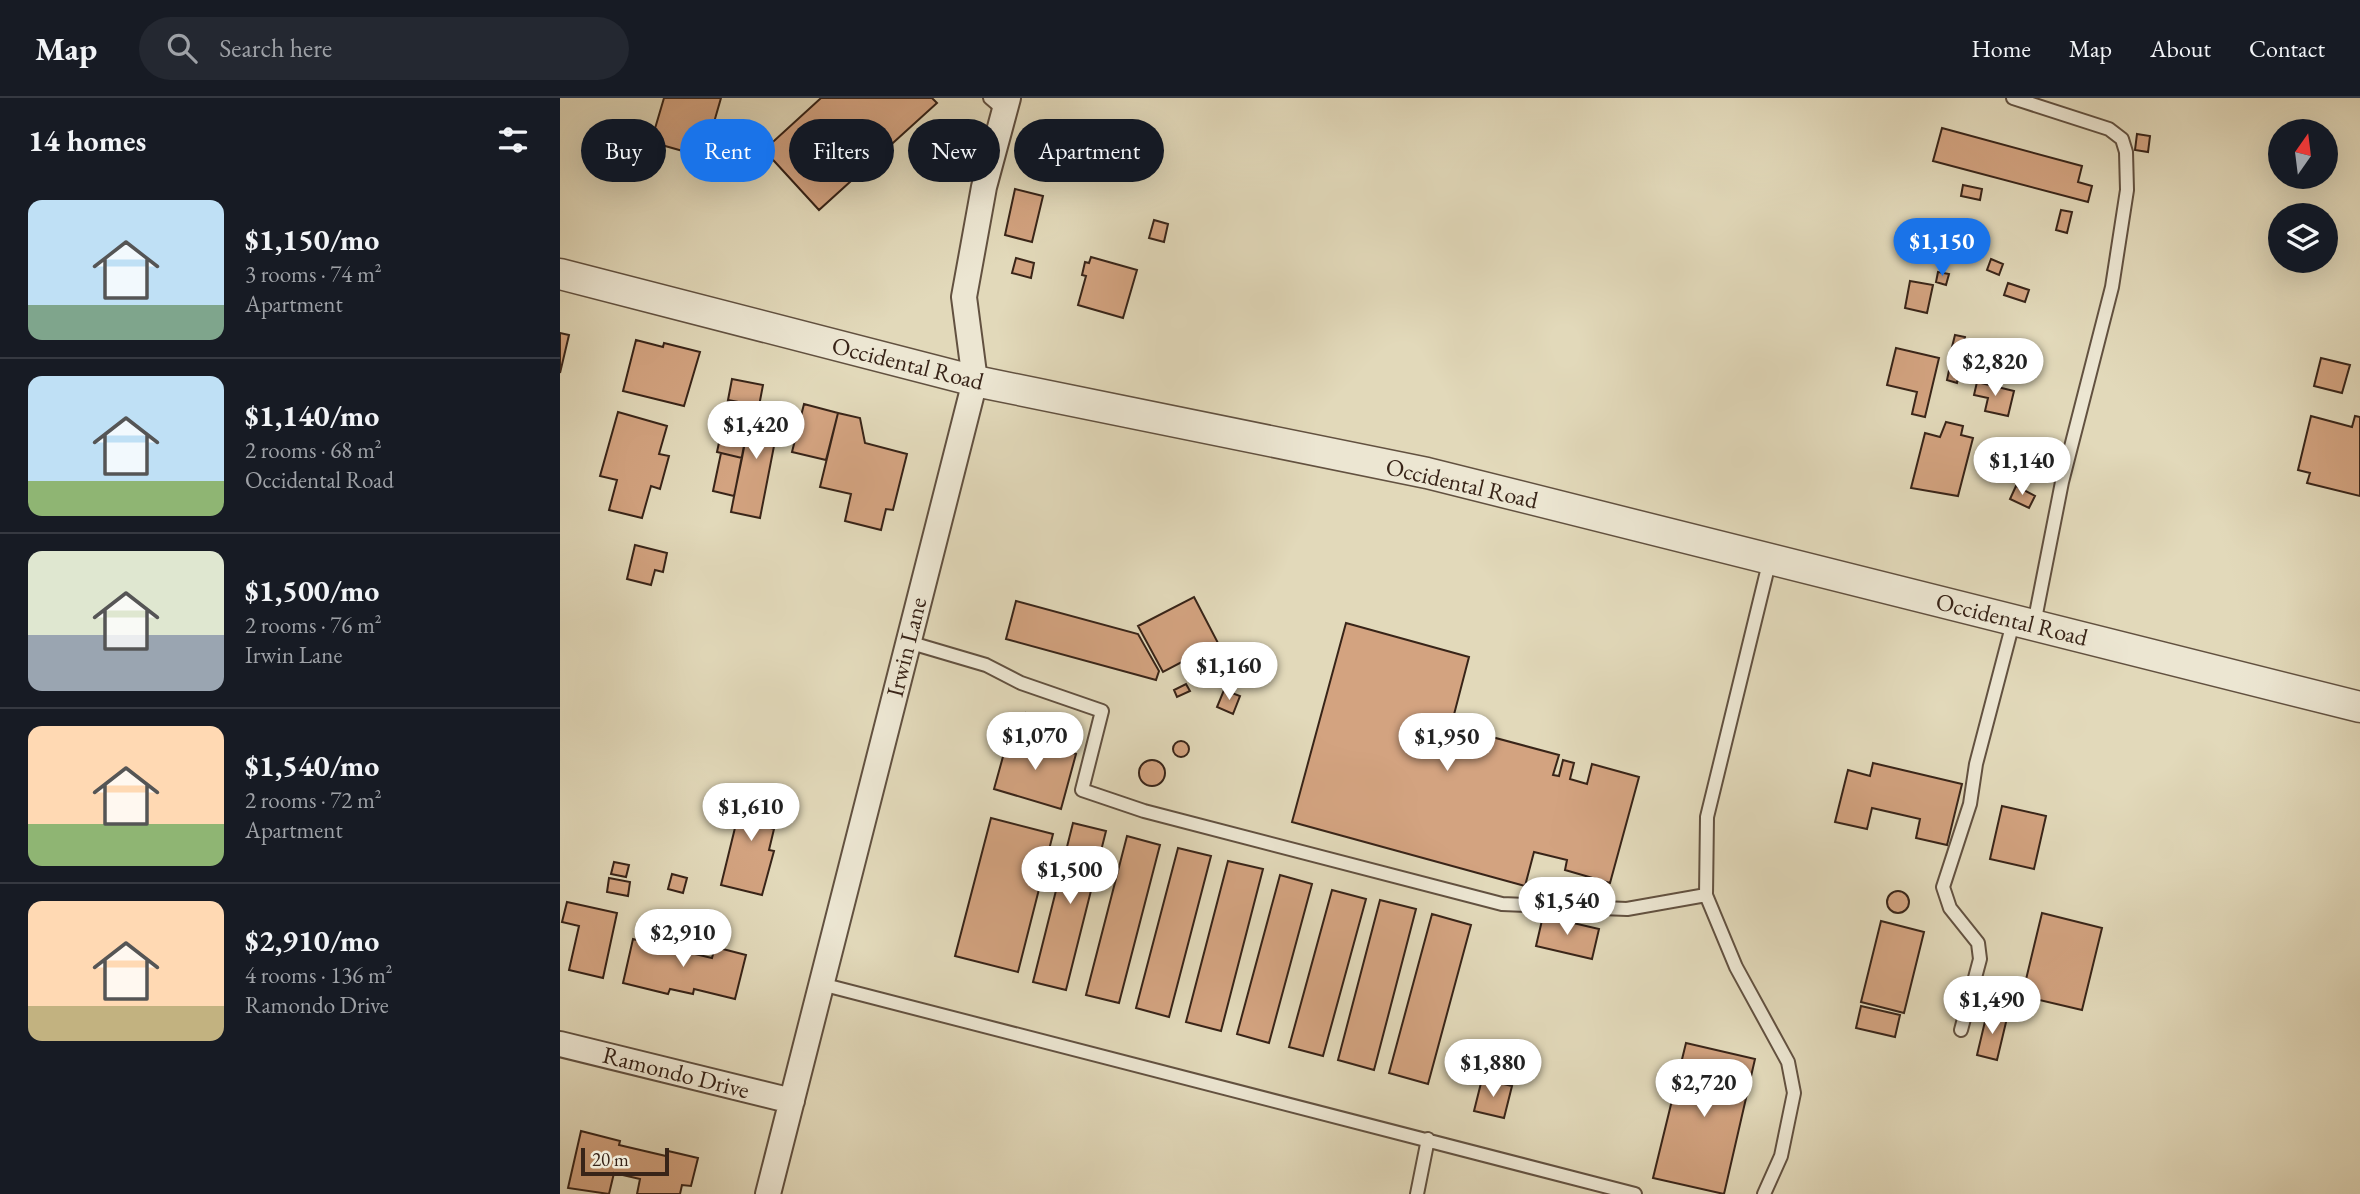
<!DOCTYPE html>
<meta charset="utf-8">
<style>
:root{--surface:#171b24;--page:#242831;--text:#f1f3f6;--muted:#9ea1a6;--line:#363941;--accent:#1a73e8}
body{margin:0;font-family:"EB Garamond",serif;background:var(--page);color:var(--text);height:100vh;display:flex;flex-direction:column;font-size:26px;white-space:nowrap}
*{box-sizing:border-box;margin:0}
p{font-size:23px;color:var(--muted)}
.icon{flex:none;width:38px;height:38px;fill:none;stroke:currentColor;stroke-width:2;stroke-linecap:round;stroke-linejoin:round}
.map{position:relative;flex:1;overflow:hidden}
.details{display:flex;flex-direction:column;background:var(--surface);width:560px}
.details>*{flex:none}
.hud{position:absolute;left:21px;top:21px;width:665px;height:63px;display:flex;gap:14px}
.needle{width:46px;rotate:14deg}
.controls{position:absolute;left:1708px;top:21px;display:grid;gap:14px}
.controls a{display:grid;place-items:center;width:70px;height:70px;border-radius:50%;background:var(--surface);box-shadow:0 7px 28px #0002;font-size:35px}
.scale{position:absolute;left:21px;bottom:18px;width:88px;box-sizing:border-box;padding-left:7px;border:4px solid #382418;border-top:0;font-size:19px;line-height:24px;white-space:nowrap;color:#382418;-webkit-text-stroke:5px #ece6d2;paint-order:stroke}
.price{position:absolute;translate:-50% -60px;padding:0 16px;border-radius:24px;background:#fff;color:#222;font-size:23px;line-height:46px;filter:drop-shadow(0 2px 4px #0008)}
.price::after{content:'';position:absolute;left:50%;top:42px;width:21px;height:16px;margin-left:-10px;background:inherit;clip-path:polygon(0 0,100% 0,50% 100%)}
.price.current{background:var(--accent);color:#fff}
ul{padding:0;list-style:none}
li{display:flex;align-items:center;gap:21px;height:175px;padding:0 28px}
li+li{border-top:2px solid var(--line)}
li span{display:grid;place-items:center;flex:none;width:196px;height:140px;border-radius:14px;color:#555}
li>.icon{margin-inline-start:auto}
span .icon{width:84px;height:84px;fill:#fffc;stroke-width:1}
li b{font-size:30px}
h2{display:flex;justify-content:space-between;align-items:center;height:84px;padding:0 28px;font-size:30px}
.pill{padding:0 24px;border-radius:32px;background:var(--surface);box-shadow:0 7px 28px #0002;font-size:24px;line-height:63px}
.pill.current{background:var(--accent);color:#fff}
header{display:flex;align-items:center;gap:42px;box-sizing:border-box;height:98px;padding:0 35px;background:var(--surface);border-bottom:2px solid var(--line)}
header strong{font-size:33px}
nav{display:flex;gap:38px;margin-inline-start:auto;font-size:24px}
.search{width:490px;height:63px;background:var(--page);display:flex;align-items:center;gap:18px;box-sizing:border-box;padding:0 24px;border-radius:38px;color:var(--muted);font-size:26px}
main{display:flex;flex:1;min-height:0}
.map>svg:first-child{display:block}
.building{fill:#d3a380;stroke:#382418;stroke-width:2}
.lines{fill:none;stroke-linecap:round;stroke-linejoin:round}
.service-casing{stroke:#625140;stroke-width:16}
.minor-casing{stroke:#625140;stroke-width:28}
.tertiary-casing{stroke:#625140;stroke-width:33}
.service{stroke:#ece6d2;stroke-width:12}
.minor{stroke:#ece6d2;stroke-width:24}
.tertiary{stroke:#ece6d2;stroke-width:30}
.labels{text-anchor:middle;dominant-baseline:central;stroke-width:6;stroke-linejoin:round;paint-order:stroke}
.street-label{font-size:24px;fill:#382418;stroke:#ece6d2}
</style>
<header>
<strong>Map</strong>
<div class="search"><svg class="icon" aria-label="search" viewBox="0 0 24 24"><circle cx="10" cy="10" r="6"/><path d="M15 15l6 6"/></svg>Search here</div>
<nav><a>Home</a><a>Map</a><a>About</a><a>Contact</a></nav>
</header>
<main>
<section class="details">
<h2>14 homes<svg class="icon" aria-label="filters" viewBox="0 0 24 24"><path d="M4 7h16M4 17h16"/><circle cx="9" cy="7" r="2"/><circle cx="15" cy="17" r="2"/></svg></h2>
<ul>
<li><span style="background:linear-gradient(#bfe0f5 75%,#7fa58c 0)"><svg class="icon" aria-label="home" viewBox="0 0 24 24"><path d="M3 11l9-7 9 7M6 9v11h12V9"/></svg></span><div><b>$1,150/mo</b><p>3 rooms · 74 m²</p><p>Apartment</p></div></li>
<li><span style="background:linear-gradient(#bfe0f5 75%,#8fb573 0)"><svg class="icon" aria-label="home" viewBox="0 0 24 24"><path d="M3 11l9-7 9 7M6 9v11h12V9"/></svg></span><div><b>$1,140/mo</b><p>2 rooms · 68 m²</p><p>Occidental Road</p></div></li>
<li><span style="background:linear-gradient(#dfe7d0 60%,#9aa5b1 0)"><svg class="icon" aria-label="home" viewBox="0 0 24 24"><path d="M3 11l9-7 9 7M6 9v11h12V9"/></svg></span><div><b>$1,500/mo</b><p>2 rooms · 76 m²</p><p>Irwin Lane</p></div></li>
<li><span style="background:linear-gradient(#ffd9b3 70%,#8fb573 0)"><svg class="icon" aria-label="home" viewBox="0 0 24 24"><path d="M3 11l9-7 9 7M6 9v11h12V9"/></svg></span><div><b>$1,540/mo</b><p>2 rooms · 72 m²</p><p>Apartment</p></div></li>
<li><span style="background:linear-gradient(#ffd9b3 75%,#c2b280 0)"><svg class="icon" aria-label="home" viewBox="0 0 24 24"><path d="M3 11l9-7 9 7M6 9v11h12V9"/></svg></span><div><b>$2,910/mo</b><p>4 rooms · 136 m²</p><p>Ramondo Drive</p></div></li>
</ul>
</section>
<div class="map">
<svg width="1800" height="1096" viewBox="0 0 1800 1096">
<rect width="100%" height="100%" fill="#e2d9ba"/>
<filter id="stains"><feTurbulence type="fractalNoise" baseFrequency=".00286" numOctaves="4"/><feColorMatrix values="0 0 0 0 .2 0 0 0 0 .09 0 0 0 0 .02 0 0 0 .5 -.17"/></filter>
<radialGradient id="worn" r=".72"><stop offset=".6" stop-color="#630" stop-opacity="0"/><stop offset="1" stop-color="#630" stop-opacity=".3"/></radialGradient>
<path class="building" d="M104 0H161L144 59 91 44Z
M261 0H372L377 5 259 112 204 52Z
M1382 30 1522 68 1518 84 1532 88 1528 104 1373 63Z
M1577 36 1590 38 1588 54 1575 52Z
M1403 87 1422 91 1420 102 1401 98Z
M455 91 483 98 472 144 445 137Z
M1501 112 1512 114 1507 135 1496 132Z
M594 122 608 126 604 144 589 140Z
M1402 125 1413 129 1408 146 1397 142Z
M531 159 577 172 563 220 518 207 526 178 522 177 525 164 529 165Z
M456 160 474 165 471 180 452 175Z
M1431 161 1443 166 1439 177 1427 172Z
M1378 174 1389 176 1386 187 1376 184Z
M1350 183 1373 187 1367 215 1345 210Z
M1448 185 1469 192 1465 204 1444 197Z
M0 235 9 237 0 275Z
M1395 237 1405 239 1402 255 1391 253Z
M76 242 103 249 104 245 140 254 124 308 63 293Z
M1336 250 1379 260 1365 319 1352 316 1357 294 1327 287Z
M1761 260 1790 267 1782 295 1754 288Z
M1391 263 1401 266 1397 285 1387 282Z
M172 281 203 287 199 308 168 302Z
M1417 284 1454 293 1448 318 1425 313 1428 300 1414 297Z
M168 302 192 307 182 360 157 354Z
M244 306 278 315 266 362 232 354Z
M192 307 221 312 200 420 171 414Z
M58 314 107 328 99 356 109 358 100 391 91 388 82 420 49 412 57 382 40 378Z
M278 315 300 320 305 345 347 356 333 412 326 411 321 432 285 423 291 396 260 389Z
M1751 318 1792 329 1795 318 1800 319V398L1747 385 1750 375 1738 372Z
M1386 324 1403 328 1401 337 1413 340 1398 398 1351 390 1365 335 1380 339Z
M161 355 182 360 174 398 153 393Z
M1456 388 1475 398 1469 410 1450 401Z
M75 447 107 455 103 474 95 472 91 487 67 481Z
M634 499 658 545 603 574 578 528Z
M456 503 578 536 599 573 596 582 446 541Z
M786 525 909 559 891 628 999 657 993 677 999 678 1003 662 1014 665 1010 681 1027 686 1032 666 1079 679 1050 785 1005 772 1007 762 974 754 965 788 732 724Z
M626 586 630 593 617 599 614 592Z
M664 592 680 598 673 616 657 609Z
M466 615 517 629 511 649 461 635Z
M449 637 516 656 501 711 434 691Z
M613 651a8 8 0 1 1 16 0a8 8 0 1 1-16 0Z
M579 675a13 13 0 1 1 26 0a13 13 0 1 1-26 0Z
M1313 665 1402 686 1387 747 1356 740 1360 721 1312 710 1307 731 1275 724 1288 672 1310 678Z
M185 689 218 697 210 730 214 731 209 752 214 753 202 797 161 787Z
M1442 708 1486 718 1474 771 1430 761Z
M431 720 493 736 458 874 395 858Z
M513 725 546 733 506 892 473 884Z
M567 738 600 747 559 905 526 897Z
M618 750 651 758 609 919 576 910Z
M668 763 703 771 661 933 626 924Z
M54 764 69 767 66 779 51 776Z
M112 776 127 780 123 795 108 791Z
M720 777 752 786 709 945 677 936Z
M49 780 70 784 68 798 47 794Z
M772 792 806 801 763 958 729 949Z
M1327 804a11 11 0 1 1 22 0a11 11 0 1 1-22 0Z
M820 802 856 811 814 972 778 962Z
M7 804 57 815 43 880 9 872 19 828 2 824Z
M1482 815 1542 830 1522 912 1462 898Z
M872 816 911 827 868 986 829 975Z
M983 818 1039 831 1032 861 976 848Z
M1321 823 1364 834 1344 915 1301 904Z
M94 838 120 844 118 852 152 860 155 849 186 857 175 901 134 891 133 896 110 891 108 896 63 885 73 841 92 846Z
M1301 908 1340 917 1335 939 1296 930Z
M1427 915 1447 920 1437 962 1417 957Z
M1126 945 1195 961 1164 1096 1093 1080Z
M922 981 952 988 944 1020 914 1013Z
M21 1033 60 1043 59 1047 106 1058 108 1053 138 1060 131 1088 122 1087 120 1096H77L80 1081 54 1075 49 1096 8 1090Z"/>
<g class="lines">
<g class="service-casing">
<path id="service" d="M430 0 444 12
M1453 0 1549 31 1562 41 1566 54 1567 92 1552 189 1502 384 1474 526
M348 544 426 567 461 585 542 613 522 692 584 713 942 806 1067 811 1146 797
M261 886 1075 1096
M1401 932 1420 861 1418 845 1390 810 1383 789 1410 706 1416 666 1454 521
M857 1096 868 1041
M1204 1096 1221 1058 1234 995 1228 964 1176 869 1146 797 1147 719 1210 461"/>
</g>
<g class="minor-casing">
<path id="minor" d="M0 946 232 1003
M208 1096 415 283 404 199 424 89 448 0"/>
</g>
<g class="tertiary-casing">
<path id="tertiary" d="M0 176 415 283 867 375 1800 609"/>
</g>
<use href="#service" class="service"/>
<use href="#minor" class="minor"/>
<use href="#tertiary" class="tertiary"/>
</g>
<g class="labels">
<g class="street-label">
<text transform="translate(348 265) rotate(14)">Occidental Road</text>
<text transform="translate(902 385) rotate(13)">Occidental Road</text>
<text transform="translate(1452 521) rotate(14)">Occidental Road</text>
<text transform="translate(346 549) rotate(-76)">Irwin Lane</text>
<text transform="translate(116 974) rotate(14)">Ramondo Drive</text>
</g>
</g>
<rect width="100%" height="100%" filter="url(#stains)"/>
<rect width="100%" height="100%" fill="url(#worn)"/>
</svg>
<div class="controls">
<a><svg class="needle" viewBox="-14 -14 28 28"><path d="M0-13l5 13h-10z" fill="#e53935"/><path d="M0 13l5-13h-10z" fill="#9ea1a6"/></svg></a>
<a><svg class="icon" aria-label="layers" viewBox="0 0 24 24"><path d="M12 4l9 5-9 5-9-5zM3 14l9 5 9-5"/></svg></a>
</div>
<div class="scale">20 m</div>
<b class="price current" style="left:1382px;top:180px">$1,150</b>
<b class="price" style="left:1435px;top:300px">$2,820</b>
<b class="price" style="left:196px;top:363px">$1,420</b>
<b class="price" style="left:1462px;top:399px">$1,140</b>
<b class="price" style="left:669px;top:604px">$1,160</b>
<b class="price" style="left:475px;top:674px">$1,070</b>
<b class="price" style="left:887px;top:675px">$1,950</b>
<b class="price" style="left:191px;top:745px">$1,610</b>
<b class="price" style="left:510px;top:808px">$1,500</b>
<b class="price" style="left:1007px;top:839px">$1,540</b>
<b class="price" style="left:123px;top:871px">$2,910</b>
<b class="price" style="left:1432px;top:938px">$1,490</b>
<b class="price" style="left:933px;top:1001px">$1,880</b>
<b class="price" style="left:1144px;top:1021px">$2,720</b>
<div class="hud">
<a class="pill">Buy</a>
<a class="pill current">Rent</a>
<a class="pill">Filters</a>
<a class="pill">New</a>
<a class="pill">Apartment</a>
</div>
</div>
</main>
